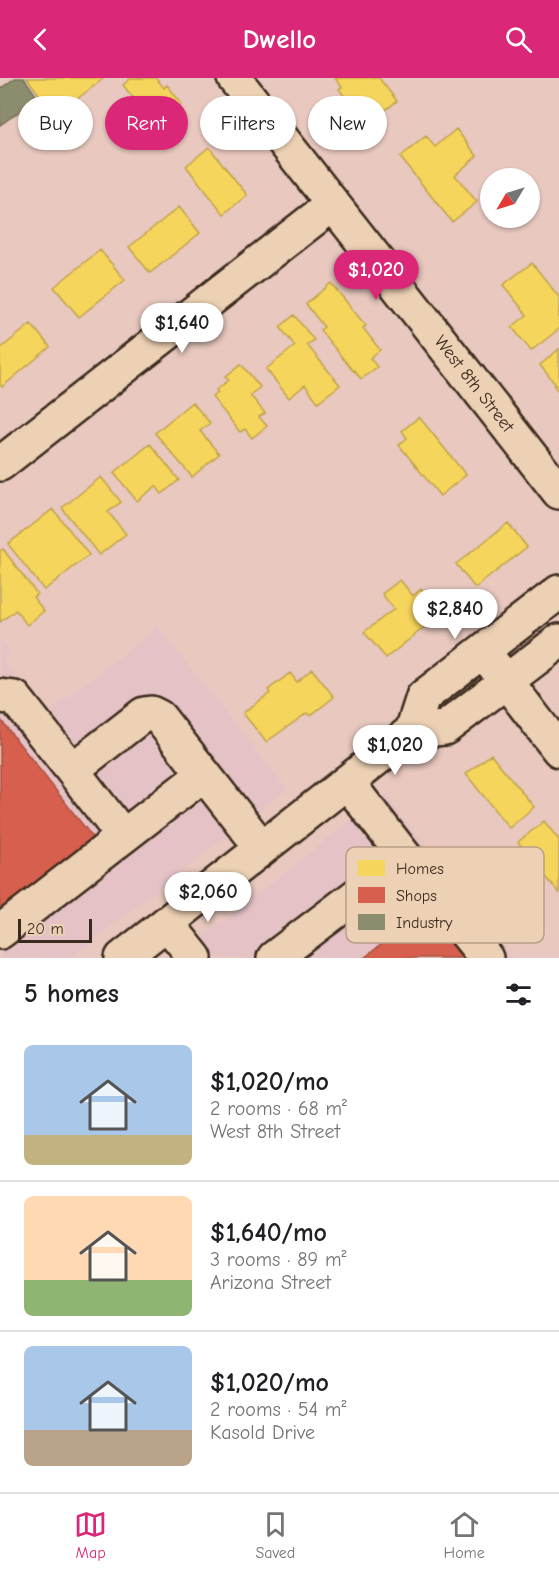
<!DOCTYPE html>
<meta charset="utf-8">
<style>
:root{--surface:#fff;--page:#f6f6f6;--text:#202124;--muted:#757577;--line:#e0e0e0;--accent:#db2777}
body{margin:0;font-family:"Comic Neue",sans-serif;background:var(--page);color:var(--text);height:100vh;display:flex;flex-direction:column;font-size:22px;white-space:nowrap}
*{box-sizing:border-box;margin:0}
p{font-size:20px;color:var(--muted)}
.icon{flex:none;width:33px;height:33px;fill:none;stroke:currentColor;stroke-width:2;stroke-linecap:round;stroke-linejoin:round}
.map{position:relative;height:880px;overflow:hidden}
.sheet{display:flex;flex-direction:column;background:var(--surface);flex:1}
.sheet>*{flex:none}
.guide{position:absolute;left:18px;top:18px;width:524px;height:54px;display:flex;gap:12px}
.needle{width:39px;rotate:232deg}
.buttons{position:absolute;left:480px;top:90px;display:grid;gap:12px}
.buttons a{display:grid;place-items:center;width:60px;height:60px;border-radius:50%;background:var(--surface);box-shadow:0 2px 4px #0004;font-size:30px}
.scale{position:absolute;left:18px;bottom:15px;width:74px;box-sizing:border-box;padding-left:6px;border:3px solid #3b2a1e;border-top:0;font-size:16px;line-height:21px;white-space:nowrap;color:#3b2a1e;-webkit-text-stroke:4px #edd1b4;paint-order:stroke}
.price{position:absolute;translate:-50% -51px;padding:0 14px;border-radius:21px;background:#fff;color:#222;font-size:20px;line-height:39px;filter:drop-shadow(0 2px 3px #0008)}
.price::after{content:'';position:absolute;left:50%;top:36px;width:18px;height:14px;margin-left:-9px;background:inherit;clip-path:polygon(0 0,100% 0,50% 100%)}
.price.current{background:var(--accent);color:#fff}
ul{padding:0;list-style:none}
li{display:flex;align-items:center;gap:18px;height:150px;padding:0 24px}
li+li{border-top:2px solid var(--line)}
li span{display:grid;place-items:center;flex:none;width:168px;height:120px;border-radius:9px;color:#555}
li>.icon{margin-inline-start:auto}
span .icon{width:72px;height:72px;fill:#fffc;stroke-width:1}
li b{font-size:26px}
h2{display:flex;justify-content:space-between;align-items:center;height:72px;padding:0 24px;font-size:26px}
.pill{padding:0 21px;border-radius:27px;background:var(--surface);box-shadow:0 2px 4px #0004;font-size:21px;line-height:54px}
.pill.current{background:var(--accent);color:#fff}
header{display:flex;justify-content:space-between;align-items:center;height:78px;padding:0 24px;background:var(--accent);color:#fff;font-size:27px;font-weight:800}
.tab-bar{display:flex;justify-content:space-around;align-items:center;height:84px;border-top:2px solid var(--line);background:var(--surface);font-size:16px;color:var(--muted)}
.tab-bar a{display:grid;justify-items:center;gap:3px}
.tab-bar .current{color:var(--accent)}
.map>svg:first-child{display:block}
.built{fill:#e5c2c6}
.homes{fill:#f6d55c;stroke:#bea249;stroke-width:1.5}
.shops{fill:#d6604d;stroke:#a8503f;stroke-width:1.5}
.industry{fill:#8c8c6e;stroke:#746f56;stroke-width:1.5}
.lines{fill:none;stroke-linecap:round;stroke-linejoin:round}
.minor-casing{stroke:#3b2a1e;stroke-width:38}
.major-casing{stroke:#3b2a1e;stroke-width:38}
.minor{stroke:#edd1b4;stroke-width:33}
.major{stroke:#edd1b4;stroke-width:33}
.labels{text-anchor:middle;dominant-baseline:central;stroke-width:6;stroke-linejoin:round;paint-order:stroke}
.street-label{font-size:18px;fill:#3b2a1e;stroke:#edd1b4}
.key{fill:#edd1b4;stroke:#b89f87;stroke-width:1.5}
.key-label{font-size:16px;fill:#3b2a1e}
</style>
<header><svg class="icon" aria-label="back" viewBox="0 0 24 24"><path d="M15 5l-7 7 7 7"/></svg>Dwello<svg class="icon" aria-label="search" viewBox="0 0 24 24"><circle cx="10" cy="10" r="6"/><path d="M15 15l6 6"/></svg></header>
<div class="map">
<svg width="559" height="880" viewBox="0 0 559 880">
<rect width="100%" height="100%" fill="#e8c8bf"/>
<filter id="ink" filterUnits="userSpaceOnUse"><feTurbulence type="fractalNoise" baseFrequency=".0167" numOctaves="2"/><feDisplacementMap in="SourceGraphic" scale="12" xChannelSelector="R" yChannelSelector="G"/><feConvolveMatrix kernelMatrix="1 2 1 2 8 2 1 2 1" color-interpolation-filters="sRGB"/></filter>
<g filter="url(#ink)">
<path class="built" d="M157 549 287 711 70 880H0V563L10 575 2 582 46 637Z
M385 717 512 880H176L340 751Z"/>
<path class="homes" d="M27 0H104L55 38Z
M131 0H156L164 10 167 7 182 26 178 29 186 39 163 57 123 7Z
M335 0H379L397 23 362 50 345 28 349 24 339 11 342 9Z
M456 51 477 78 455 97 477 124 452 144 400 79 426 58 435 69Z
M209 69 247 117 224 136 186 88Z
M179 129 200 155 150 195 129 169Z
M100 172 125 202 79 239 54 209Z
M532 185 559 219V251L531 273 512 249 527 237 503 207Z
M331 205 366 248 363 250 380 272 370 280 377 289 361 301 354 292 353 293 320 252 324 249 306 226Z
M294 237 314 262 307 267 340 307 318 324 305 307 289 320 266 291 295 268 280 249Z
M31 246 50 269 2 309 0 306V271Z
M559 271V314L554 308 556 307 540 287Z
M241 286 260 309 250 317 265 335 259 339 267 348 252 360 245 351 240 354 212 319 218 315 216 312 229 302 225 299Z
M192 324 210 345 200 353 219 376 192 399 155 355Z
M419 339 466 397 440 418 399 367 407 360 402 353Z
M150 366 179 402 162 416 156 408 137 423 114 395Z
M101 399 121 424 108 434 126 456 99 477 62 430Z
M53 431 89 477 44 512 8 466Z
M508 445 527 469 475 510 456 486Z
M3 471 37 516 33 519 44 533 27 547 16 532 0 544V473Z
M400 502 413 518 421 511 441 536 386 580 364 554 394 531 382 516Z
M312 591 334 619 310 638 307 635 266 664 243 635 270 615 268 612 290 595 297 604Z
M491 676 534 729 509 750 466 696Z
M544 743 559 762V815L518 764Z"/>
<path class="shops" d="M0 641 94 761 0 835Z
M429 829 469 880H364Z"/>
<path class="industry" d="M15 0H24L38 20 0 47V11Z"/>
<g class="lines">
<g class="minor-casing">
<path id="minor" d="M234 0 559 414
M0 386 333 126
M483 573 559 672
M0 618 15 620 72 692
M347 704 406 780
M123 758 72 692 144 636 151 635 159 639 262 770
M167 845 195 880
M0 854 204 696
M274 880 406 780 486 880"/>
</g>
<g class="major-casing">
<path id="major" d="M412 653 423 619 559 514
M122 880 412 653 445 650 559 563"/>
</g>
<use href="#minor" class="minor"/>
<use href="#major" class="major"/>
</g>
</g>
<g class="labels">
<g class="street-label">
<text transform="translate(474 306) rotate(52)">West 8th Street</text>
</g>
</g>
<rect x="346" y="769" width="198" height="96" rx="9" class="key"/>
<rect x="358" y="782" width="27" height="16" fill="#f6d55c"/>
<rect x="358" y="809" width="27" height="16" fill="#d6604d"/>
<rect x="358" y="836" width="27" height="16" fill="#8c8c6e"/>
<g class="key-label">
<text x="396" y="796">Homes</text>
<text x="396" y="823">Shops</text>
<text x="396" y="850">Industry</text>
</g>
</svg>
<div class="buttons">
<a><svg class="needle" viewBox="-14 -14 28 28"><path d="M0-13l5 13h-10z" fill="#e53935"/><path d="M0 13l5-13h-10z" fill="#757577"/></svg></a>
</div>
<div class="scale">20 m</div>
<b class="price current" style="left:376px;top:223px">$1,020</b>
<b class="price" style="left:182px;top:276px">$1,640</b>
<b class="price" style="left:455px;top:562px">$2,840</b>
<b class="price" style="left:395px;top:698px">$1,020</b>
<b class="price" style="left:208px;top:845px">$2,060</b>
<div class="guide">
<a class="pill">Buy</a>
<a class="pill current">Rent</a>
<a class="pill">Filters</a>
<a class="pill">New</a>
</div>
</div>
<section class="sheet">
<h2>5 homes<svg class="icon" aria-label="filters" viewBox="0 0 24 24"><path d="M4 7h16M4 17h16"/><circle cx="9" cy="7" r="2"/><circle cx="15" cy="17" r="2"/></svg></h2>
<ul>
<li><span style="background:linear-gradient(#a9c7e8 75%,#c2b280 0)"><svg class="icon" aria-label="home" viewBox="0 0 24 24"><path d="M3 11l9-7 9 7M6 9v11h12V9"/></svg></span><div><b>$1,020/mo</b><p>2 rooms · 68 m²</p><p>West 8th Street</p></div></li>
<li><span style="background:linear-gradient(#ffd9b3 70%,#8fb573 0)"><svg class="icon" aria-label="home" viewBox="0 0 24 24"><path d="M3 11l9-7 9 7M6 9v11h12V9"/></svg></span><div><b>$1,640/mo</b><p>3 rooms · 89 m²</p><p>Arizona Street</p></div></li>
<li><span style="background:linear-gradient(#a9c7e8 70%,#b9a48a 0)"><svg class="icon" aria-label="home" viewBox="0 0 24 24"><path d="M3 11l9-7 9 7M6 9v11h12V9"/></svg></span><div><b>$1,020/mo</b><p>2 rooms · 54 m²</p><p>Kasold Drive</p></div></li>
</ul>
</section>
<nav class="tab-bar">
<a class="current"><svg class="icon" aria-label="map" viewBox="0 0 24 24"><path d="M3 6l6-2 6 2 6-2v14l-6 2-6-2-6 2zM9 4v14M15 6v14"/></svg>Map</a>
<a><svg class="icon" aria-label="saved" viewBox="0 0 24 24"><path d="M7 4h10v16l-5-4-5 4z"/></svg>Saved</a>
<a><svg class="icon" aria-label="home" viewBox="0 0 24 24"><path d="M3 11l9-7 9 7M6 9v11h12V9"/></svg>Home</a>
</nav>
